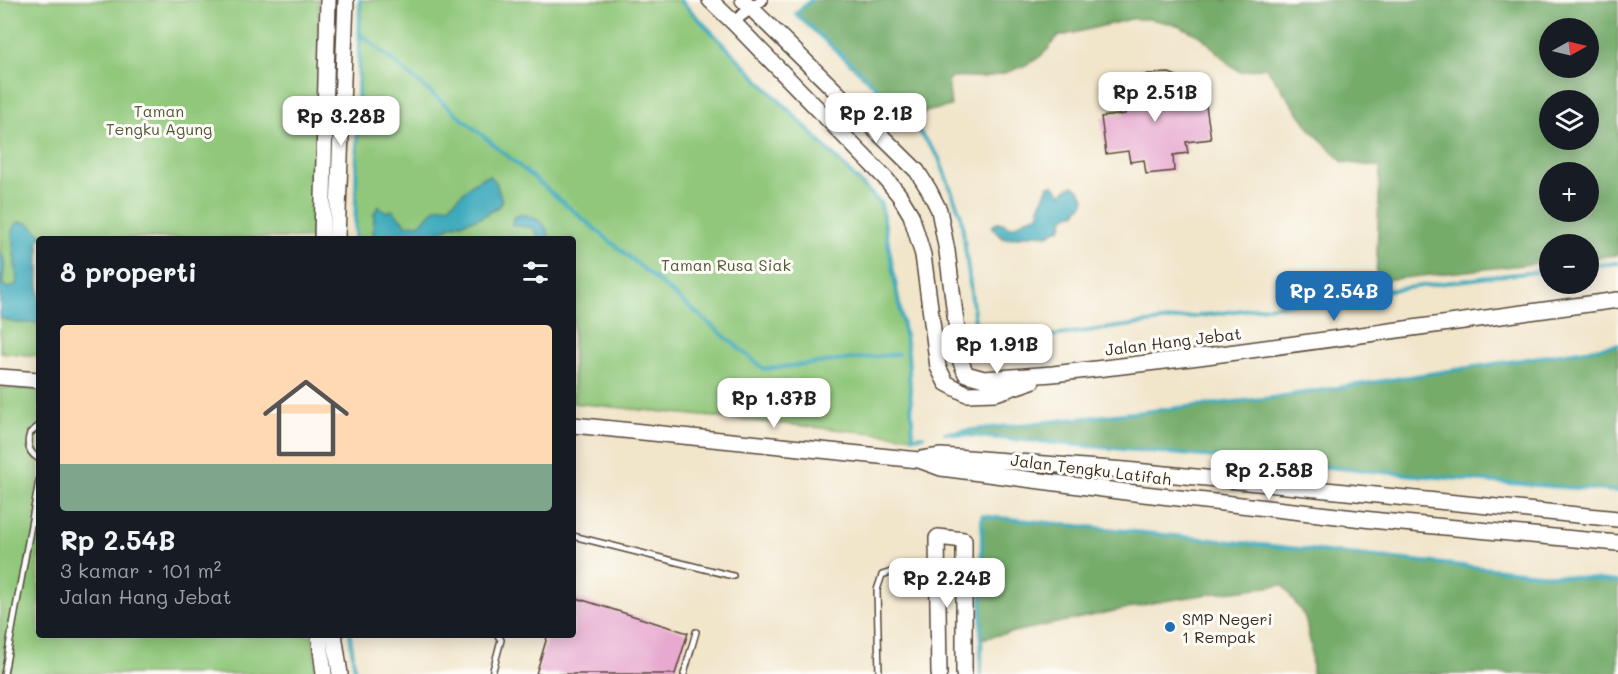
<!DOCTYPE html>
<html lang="id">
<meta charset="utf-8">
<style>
:root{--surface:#171b24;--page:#242831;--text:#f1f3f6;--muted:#9ea1a6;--accent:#1f6fb2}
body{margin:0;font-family:Mali,sans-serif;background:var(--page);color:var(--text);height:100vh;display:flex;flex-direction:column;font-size:22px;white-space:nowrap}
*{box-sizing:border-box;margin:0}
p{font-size:20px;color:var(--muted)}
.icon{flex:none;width:33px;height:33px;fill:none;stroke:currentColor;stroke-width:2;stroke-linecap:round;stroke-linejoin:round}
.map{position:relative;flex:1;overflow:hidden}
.details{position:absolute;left:36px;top:236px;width:540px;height:402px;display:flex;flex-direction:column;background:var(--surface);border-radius:6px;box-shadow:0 3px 15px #0003}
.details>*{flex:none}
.needle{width:39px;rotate:82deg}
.buttons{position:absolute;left:1539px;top:18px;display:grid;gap:12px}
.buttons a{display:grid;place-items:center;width:60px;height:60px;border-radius:50%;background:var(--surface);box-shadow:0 3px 15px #0003;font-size:30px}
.price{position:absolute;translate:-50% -51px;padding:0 14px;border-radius:12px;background:#fff;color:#222;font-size:20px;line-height:39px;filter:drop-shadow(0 2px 3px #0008)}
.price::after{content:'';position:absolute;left:50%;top:36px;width:18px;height:14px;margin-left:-9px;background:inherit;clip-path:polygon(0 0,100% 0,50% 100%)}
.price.active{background:var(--accent);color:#fff}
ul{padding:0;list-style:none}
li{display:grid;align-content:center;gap:12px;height:318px;padding:0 24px}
li span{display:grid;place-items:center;height:186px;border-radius:6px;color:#555}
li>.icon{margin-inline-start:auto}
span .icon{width:108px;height:108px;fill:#fffc;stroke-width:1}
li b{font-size:26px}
h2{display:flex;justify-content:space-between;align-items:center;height:72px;padding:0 24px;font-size:26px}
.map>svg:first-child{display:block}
.green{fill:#90c77a;stroke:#66784c;stroke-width:1.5}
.forest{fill:#74ac6a;stroke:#586b44;stroke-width:1.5;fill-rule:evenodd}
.water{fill:#3daabc;stroke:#3c6a6d;stroke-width:1.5}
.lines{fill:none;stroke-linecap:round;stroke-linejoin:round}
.stream{stroke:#3daabc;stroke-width:4}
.building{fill:#e7a9cf}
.lane-casing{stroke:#564638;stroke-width:8}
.street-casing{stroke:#564638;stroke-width:14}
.secondary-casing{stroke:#564638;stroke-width:18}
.lane{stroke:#fff;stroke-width:5}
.street{stroke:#fff;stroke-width:10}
.secondary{stroke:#fff;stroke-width:15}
.poi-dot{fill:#1f6fb2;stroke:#fdfcf7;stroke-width:2}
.labels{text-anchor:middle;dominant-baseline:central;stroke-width:6;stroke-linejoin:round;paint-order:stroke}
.park-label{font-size:16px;fill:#54593a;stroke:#fdfcf7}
.street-label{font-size:16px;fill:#3b2a1e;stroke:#fdfcf7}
.poi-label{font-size:16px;fill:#3b2a1e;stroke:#fdfcf7;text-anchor:start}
</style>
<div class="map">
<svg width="1618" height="674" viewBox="0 0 1618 674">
<rect width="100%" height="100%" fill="#fdfcf7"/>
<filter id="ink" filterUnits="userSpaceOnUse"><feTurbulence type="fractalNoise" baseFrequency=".0167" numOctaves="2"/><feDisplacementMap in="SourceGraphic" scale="12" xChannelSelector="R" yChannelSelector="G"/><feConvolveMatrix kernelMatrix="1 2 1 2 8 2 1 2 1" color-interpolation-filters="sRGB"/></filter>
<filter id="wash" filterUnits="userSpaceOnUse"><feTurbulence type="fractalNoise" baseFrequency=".008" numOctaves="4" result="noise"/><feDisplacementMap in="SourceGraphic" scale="24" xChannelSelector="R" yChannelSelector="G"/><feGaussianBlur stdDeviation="1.35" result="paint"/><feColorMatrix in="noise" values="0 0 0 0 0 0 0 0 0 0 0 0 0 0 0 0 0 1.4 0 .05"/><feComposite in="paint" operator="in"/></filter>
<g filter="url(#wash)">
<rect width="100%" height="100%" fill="#f1e5ca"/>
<path class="green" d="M0 0H319L317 238H39V356L0 352Z
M360 0H680L881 204 908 353 913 437 573 403V238H355Z
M0 387 39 390V634L312 635 317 674H0Z"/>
<path class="forest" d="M811 0H1618V255L1589 258 1588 244H1550L1549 262 1376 281 1380 167 1343 162 1310 129 1266 67 1240 72 1229 64 1202 37 1178 25 1150 19H1131L1057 37C1053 41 1050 48 1045 52 1033 65 1003 75 985 77 972 79 959 73 948 80L951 106 926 112 911 121 796 14ZM1550 28H1588V68H1550ZM1550 100H1588V140H1550ZM1550 172H1588V212H1550Z
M1618 345V491L1494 482 945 433 1271 398Z
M982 516 1618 582V674H1312L1311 646 1305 617 1283 585 1209 594 1158 602 980 639Z"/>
<path class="water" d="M489 176 496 182 502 201 498 207 482 217 451 226 427 238H373L374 213 379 206 386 212 392 210 407 225 421 223 437 207 449 206 473 183 484 177Z
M1053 185 1062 194C1073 181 1077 185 1085 198L1084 203 1075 213 1067 215 1064 218 1062 227 1048 235 1036 234 1006 239 1003 238 992 228 993 225 1000 222 1011 227 1017 225 1024 220 1039 215V208L1048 186Z
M522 214C536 218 548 222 549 238H539L533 228 512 225 513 218Z
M19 222 28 223 46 238H39V323H16L0 318V250C8 263 2 272 3 285L8 288 15 286 17 281 12 233 14 226Z"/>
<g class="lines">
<path class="stream" d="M680 0 881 204 908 353 913 437 923 436
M811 0 796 14 857 69 911 121 938 156 961 216 978 345
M359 33 764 369 898 354
M355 238 360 0
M1588 266 1618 263
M991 344 1496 276 1550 271
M945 433 1271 398 1618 345
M955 434 1494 482 1618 491
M350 634 355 674
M981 674 982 516 1618 582"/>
</g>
<g id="blocks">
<path class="building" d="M1169 73 1177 76 1180 102 1205 99 1211 139 1186 142 1188 153 1173 155 1174 171 1146 174 1144 160 1130 162 1128 151 1106 154 1101 117 1125 114 1121 89 1127 82 1147 74Z
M573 597 688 633 675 674H536L548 634H573Z"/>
</g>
</g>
<g filter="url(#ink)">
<use href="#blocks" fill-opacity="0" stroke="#564638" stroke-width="1.5"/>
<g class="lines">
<g class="lane-casing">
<path id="lane" d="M39 426 30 433C26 444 29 453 39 459
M573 536 733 576
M4 674 39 481
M492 674 501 640 497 634
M684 674 696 632
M879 674 877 590 882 575 897 570 936 572"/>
</g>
<g class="street-casing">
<path id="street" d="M733 22 762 0"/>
</g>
<g class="secondary-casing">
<path id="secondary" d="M710 0 733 22 886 179 899 195 911 215 923 255 938 367 946 383 967 394 996 393 1032 381
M743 0 917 171 929 190 939 210 947 251 961 362 966 374 984 379 1053 374 1199 357 1618 300
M322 238 328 0
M337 238 346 0
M0 377 39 380
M573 425 919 460 941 468 1126 492 1381 521 1618 543
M922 459 941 456 1125 470 1618 519
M319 634 324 674
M334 634 340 674
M939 674 937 538 938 537 964 540V674"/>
</g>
<use href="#lane" class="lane"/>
<use href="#street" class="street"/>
<use href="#secondary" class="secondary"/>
</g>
</g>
<circle class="poi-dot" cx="1170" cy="627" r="6"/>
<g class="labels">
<g class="park-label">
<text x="159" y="110">Taman<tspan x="159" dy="18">Tengku Agung</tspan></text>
<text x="726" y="264">Taman Rusa Siak</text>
</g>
<g class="street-label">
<text transform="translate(1173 341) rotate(-7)">Jalan Hang Jebat</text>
<text transform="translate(1091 469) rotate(7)">Jalan Tengku Latifah</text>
</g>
<g class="poi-label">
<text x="1182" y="618">SMP Negeri<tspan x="1182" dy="18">1 Rempak</tspan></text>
</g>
</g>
</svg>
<div class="buttons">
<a><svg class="needle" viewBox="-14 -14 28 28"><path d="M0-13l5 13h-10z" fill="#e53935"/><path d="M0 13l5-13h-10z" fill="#9ea1a6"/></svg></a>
<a><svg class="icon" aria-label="layers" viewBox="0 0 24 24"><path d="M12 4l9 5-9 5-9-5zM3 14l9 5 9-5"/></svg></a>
<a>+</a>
<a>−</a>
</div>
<b class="price" style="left:1155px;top:123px">Rp 2.51B</b>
<b class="price" style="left:876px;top:144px">Rp 2.1B</b>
<b class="price" style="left:341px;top:147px">Rp 3.28B</b>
<b class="price active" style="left:1334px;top:322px">Rp 2.54B</b>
<b class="price" style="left:997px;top:375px">Rp 1.91B</b>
<b class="price" style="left:774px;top:429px">Rp 1.37B</b>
<b class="price" style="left:1269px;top:501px">Rp 2.58B</b>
<b class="price" style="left:947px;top:609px">Rp 2.24B</b>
<section class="details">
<h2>8 properti<svg class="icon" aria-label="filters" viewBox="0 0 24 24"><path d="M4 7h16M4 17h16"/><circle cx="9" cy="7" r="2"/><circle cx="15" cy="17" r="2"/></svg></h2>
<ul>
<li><span style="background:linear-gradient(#ffd9b3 75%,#7fa58c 0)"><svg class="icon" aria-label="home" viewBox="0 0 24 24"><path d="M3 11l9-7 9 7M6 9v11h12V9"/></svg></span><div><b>Rp 2.54B</b><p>3 kamar · 101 m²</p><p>Jalan Hang Jebat</p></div></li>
</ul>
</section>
</div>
